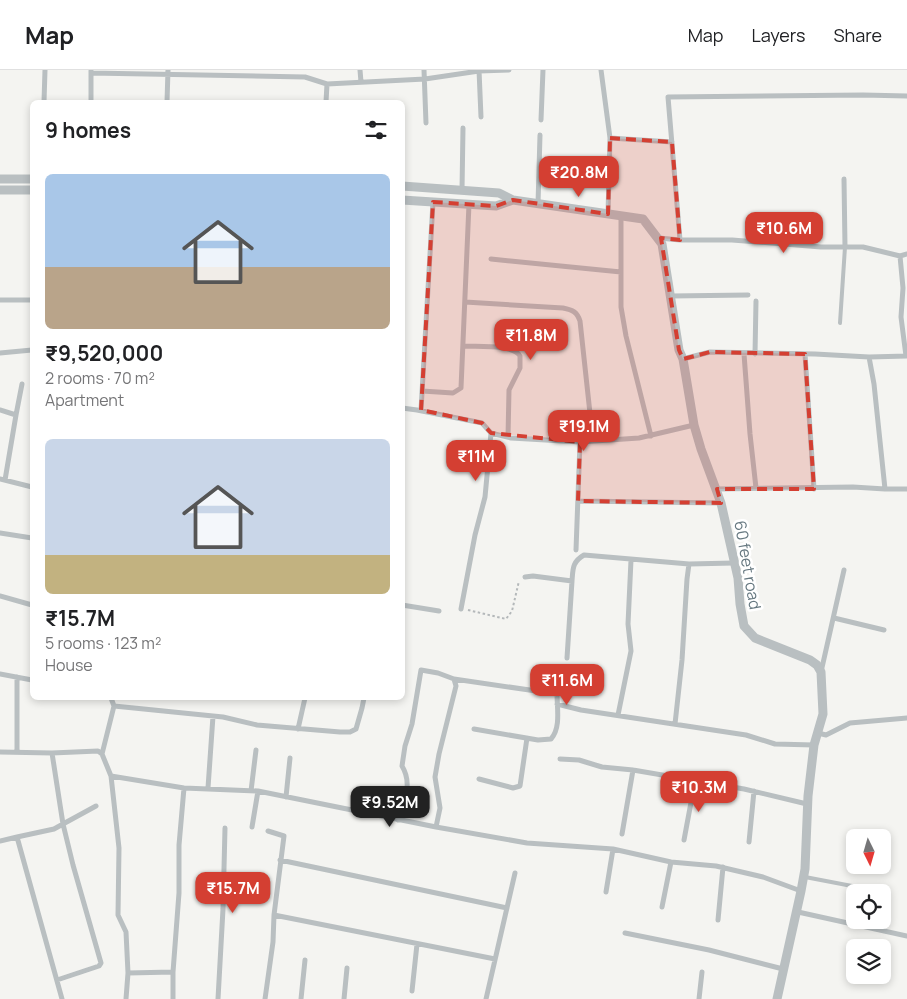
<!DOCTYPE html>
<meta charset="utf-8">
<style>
:root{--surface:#fff;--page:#f2f2f2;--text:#202124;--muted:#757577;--line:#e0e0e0;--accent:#d43f32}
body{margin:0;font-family:Manrope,sans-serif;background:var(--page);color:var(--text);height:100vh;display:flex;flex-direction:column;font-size:19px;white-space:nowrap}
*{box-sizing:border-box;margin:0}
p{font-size:16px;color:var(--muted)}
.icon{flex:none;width:28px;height:28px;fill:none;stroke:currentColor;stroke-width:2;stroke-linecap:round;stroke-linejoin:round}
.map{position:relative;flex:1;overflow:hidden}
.panel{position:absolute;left:30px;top:30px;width:375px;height:600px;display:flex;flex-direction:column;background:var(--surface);border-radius:8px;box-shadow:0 2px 8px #0003}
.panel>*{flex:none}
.needle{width:32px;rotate:175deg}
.buttons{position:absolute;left:846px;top:759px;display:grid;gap:10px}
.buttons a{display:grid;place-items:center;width:45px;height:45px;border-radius:8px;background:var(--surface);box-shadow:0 2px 8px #0003;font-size:25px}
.price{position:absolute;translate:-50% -42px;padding:0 11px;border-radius:10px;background:var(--accent);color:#fff;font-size:16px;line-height:32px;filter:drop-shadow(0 1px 2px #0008)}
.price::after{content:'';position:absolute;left:50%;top:30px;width:15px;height:11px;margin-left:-8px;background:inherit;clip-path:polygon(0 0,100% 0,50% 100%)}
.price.active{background:#222;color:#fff}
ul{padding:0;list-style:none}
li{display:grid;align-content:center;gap:10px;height:265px;padding:0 15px}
li span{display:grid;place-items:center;height:155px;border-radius:8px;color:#555}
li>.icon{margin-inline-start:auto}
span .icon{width:90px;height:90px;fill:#fffc;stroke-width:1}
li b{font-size:21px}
h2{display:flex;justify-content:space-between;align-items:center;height:60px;padding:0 15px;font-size:21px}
header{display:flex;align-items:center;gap:30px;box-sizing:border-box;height:70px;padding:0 25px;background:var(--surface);border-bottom:1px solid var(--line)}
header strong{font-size:24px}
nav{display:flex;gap:28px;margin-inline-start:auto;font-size:18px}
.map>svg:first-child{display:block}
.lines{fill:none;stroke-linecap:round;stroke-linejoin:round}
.path{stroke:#b4b8ba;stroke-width:2;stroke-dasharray:2.5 2.5;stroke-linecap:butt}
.service{stroke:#b9bfc1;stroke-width:4}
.minor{stroke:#b9bfc1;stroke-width:5}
.tertiary{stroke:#b9bfc1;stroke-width:9}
.marked{fill:#d43f32;fill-opacity:0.2;stroke:#d43f32;stroke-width:4;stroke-dasharray:10 6;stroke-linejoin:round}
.labels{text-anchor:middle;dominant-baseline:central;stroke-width:5;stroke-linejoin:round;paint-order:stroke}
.street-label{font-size:16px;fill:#667880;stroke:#fff}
</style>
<header>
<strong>Map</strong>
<nav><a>Map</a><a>Layers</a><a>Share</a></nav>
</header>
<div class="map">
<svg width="907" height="929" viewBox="0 0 907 929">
<rect width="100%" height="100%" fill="#f4f4f1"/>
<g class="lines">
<path class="path" d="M468 540 506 549 512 541 519 511"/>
<path class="service" d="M840 253 845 177
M805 807 852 816"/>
<path class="minor" d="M360 0 361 12
M424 0 426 53
M479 0 481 47
M601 0 610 68 608 144
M91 3 305 7 327 14 425 9 479 1 509 0
M44 32 45 0
M91 32V1
M167 32 168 0
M326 32 327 14
M541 50 543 0
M610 68 672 72
M844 109 845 177
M462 120 463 58
M538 134 540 65
M621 146V237L626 266 651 366
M659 168 680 170H732L821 177H863L900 186 907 184
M680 170 668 27 863 25 907 26
M900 186 903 218 901 247 906 286
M491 189 621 202
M671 226 748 225
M0 230H32
M465 232 563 238C573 240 577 242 580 251L593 371
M464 276C477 277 514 274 520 286V298L509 320 508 367
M0 283 32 280
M744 284 750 364 756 418
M755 284 756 231
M805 284 814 419
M869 287 874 314 885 419
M683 289 710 282 815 284 869 287 907 286
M422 321 453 323 461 318 469 134
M402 338 417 340 482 353 491 363 511 368 580 372 639 368 694 355
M0 340 16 345 22 314
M421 340 433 132
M0 409 32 417
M5 410 16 345
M717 419 853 417 885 419H907
M578 431 721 433
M0 463 32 468
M576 480 580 372
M525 507 533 506 572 511C573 499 572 492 584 485L689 494
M0 526 32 535
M402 535 439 541
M461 539 475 465 485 427 491 363
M834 548 884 560
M567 588 572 511
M821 602 844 500
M0 604 32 610
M17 607V682
M454 609 557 624C557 638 561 658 551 669L538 670 474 659
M111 628 114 636 223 647 257 655 340 662H350L356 659 362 638 364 628
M557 634 581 640 746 665 775 674 814 675
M618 645 631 581 628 554 631 490
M675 654 682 590 687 509 689 494 734 493
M298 659 305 628
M818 663 826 665 850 653 907 648
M0 682 52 683 98 681 102 684 111 706 184 718 258 721 436 757 527 773 613 779 671 792 716 796 763 807 801 821
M102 684 114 636
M560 689 579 690 602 697 633 700 744 719 807 734
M111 706 119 778 118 845 126 862 128 903 126 929
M479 709 513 718 520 716 527 668
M208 718 213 646
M251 721 256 680
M286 727 290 688
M398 750C404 731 413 714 402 696L405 676 412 654 421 600 438 603 454 609 456 616 439 684 435 707 440 738 436 757
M252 757 258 721
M622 764 633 700
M17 767 54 759 63 754 52 683
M684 770 695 711
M0 771 17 767 62 929
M749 772 754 721
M280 790 507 838
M606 822 613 779
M662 837 671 792
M798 842 907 866
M274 845 495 889
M718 850 723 797
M625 863 709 880 783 899
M128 903 173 902
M57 910 99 896 101 893 73 795 63 754 96 736
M412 921 417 874
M173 929V902L179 823V775L184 718
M218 929 223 839 225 758
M265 929 273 872 274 845 284 766 268 761
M301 929 305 890
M344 929 347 898
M486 929 515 803
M699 929 702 902"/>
<path class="tertiary" d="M0 109H32
M402 116 499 123 513 130 643 149 662 174 679 280 683 289 694 355 701 379 721 433 738 508 740 534 744 556 755 568 810 590 817 595 821 602 823 644 814 675 808 726 805 799 801 821 777 929
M0 120H32
M402 130 496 136 513 130"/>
</g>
<path class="marked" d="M610 68 672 72 680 170 661 168 679 280 683 289 710 282 805 284 814 419H717L721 433 578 431 580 372 491 363 482 353 421 340 433 132 496 136 513 130 608 144Z"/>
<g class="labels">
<g class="street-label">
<text transform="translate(748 495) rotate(80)">60 feet road</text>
</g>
</g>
</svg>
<div class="buttons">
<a><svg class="needle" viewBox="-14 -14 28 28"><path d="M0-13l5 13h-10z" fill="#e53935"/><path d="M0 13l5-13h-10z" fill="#757577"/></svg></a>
<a><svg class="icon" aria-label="locate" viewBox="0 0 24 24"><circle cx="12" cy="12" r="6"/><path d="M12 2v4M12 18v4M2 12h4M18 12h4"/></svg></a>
<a><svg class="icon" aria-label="layers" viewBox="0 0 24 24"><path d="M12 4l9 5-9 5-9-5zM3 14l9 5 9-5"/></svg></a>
</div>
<b class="price" style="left:579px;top:128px">₹20.8M</b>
<b class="price" style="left:784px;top:184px">₹10.6M</b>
<b class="price" style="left:531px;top:291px">₹11.8M</b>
<b class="price" style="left:584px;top:382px">₹19.1M</b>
<b class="price" style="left:476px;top:412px">₹11M</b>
<b class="price" style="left:567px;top:636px">₹11.6M</b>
<b class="price" style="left:699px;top:743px">₹10.3M</b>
<b class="price active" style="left:390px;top:758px">₹9.52M</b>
<b class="price" style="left:233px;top:844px">₹15.7M</b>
<section class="panel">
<h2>9 homes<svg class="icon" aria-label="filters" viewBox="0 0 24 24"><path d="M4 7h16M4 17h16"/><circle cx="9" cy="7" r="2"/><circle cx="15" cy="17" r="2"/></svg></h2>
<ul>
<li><span style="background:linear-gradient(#a9c7e8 60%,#b9a48a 0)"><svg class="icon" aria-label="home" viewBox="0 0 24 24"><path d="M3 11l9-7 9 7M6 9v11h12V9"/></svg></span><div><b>₹9,520,000</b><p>2 rooms · 70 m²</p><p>Apartment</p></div></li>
<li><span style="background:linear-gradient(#c9d6e8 75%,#c2b280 0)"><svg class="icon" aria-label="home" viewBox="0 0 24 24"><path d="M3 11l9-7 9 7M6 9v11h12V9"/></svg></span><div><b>₹15.7M</b><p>5 rooms · 123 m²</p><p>House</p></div></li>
</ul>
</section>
</div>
